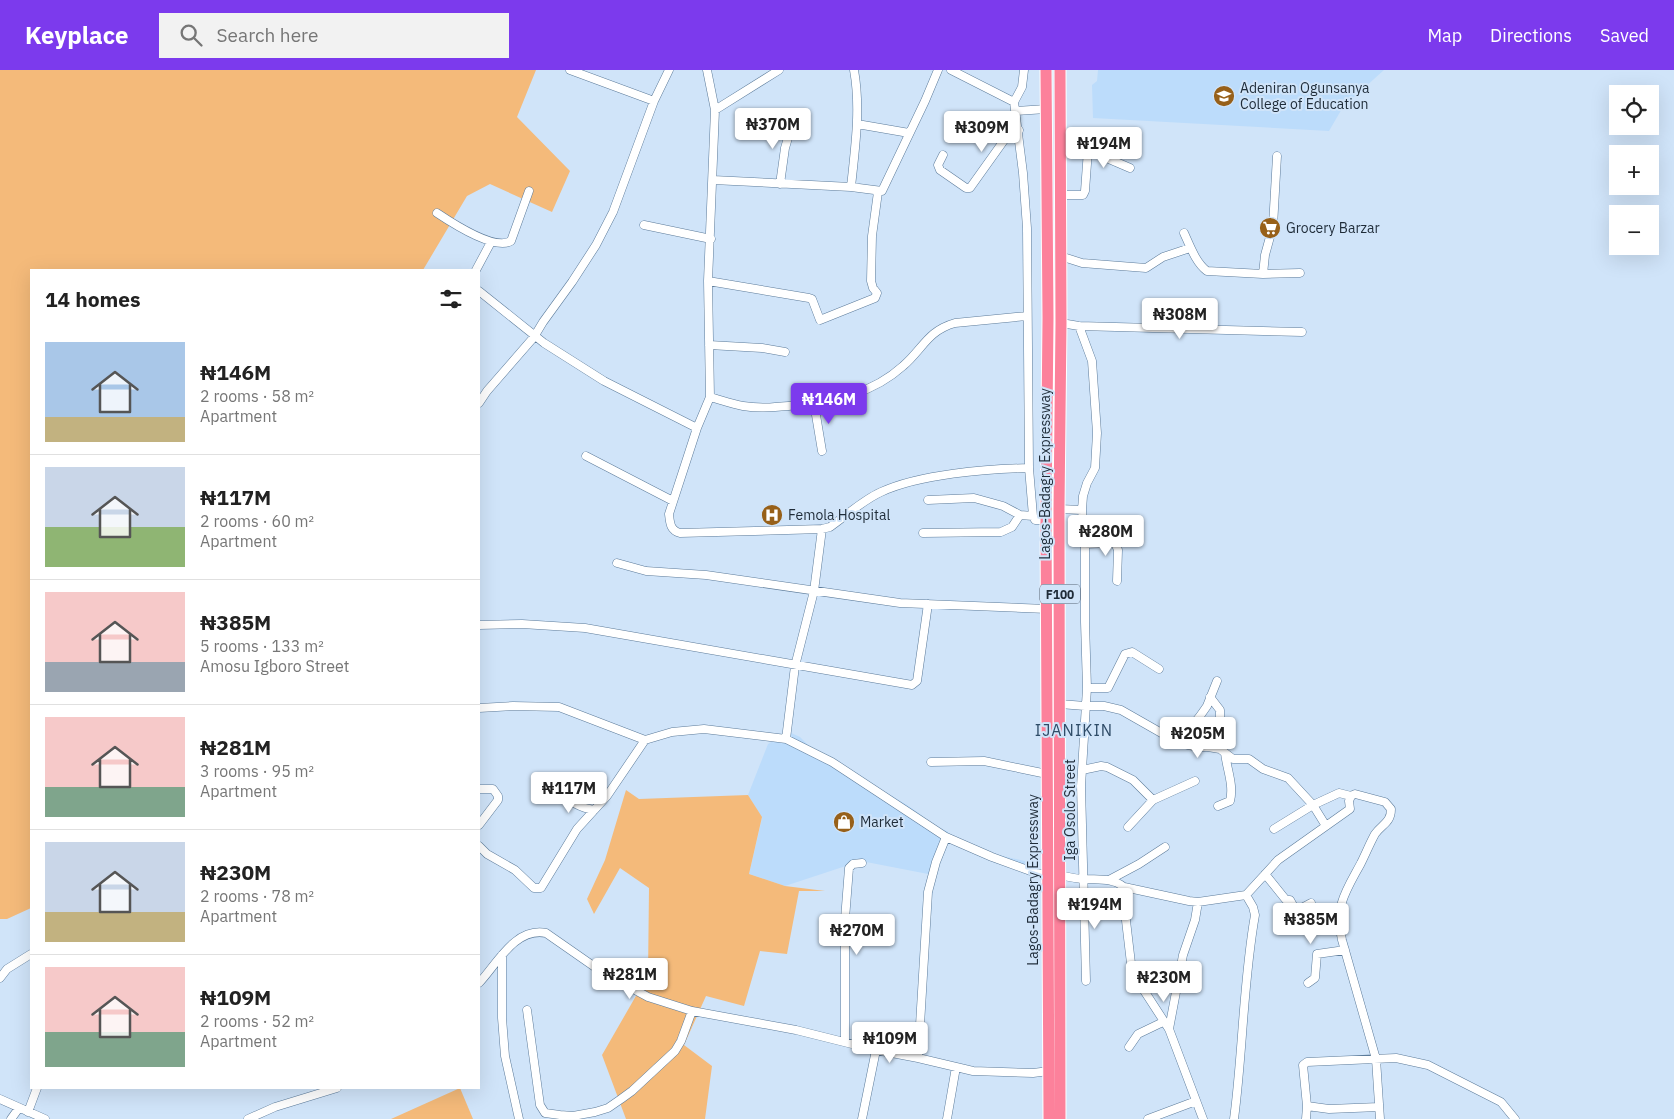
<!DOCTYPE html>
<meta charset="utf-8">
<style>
:root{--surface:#fff;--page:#f2f2f2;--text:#222;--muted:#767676;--line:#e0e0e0;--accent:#7c3aed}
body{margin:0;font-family:"IBM Plex Sans",sans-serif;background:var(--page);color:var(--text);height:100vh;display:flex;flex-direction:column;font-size:19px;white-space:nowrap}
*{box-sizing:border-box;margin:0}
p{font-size:16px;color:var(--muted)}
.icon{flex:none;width:28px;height:28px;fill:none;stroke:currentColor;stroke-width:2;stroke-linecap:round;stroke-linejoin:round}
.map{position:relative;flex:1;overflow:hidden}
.side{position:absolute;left:30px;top:199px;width:450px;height:820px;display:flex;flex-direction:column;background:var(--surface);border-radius:0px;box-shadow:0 5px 20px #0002}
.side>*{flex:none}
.fabs{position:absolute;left:1609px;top:15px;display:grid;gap:10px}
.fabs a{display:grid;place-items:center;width:50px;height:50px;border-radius:0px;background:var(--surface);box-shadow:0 5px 20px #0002;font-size:25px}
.price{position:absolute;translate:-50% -42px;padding:0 11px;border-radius:5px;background:#fff;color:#222;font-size:16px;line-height:32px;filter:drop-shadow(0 1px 2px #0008)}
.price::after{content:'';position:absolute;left:50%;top:30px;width:15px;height:11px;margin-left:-8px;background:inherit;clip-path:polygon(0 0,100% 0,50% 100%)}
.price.on{background:var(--accent);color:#fff}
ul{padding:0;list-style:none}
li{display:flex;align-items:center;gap:15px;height:125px;padding:0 15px}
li+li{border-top:1px solid var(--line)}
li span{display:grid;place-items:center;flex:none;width:140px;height:100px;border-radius:0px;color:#555}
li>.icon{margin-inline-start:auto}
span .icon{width:60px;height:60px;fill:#fffc;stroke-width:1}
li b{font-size:21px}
h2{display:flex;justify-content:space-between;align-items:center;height:60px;padding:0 15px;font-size:21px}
header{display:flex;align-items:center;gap:30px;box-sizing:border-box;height:70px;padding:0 25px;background:var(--accent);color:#fff}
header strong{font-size:24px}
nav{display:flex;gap:28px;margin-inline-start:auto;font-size:18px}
.search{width:350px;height:45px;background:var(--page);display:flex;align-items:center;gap:12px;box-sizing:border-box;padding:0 18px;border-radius:0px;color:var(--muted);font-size:19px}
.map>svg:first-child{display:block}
.built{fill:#bcdcfb}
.green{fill:#f4ba7a}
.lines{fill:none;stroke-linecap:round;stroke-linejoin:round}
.minor-casing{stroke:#5c7b9a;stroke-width:9}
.highway-casing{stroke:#fff;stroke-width:13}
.minor{stroke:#fff;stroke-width:8}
.highway{stroke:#fc819b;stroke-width:11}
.labels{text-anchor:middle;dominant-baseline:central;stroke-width:4;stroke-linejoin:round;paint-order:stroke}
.shield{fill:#d0e4f9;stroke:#546373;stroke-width:1}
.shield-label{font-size:12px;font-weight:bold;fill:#1f2c39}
.poi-label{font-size:14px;fill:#1f2c39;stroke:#d0e4f9;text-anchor:start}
.street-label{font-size:14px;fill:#1f2c39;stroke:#d0e4f9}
.quarter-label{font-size:16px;letter-spacing:1px;fill:#2f4c68;stroke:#d0e4f9}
</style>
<header>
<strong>Keyplace</strong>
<div class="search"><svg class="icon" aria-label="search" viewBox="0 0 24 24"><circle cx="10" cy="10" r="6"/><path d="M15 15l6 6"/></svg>Search here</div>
<nav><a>Map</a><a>Directions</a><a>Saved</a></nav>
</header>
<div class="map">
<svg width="1674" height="1049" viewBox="0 0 1674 1049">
<rect width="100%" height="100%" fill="#d0e4f9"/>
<path class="built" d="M1098 0H1384L1343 37 1329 61 1093 48 1092 15 1097 11Z
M789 662 800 667 811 678 833 688 873 715 907 735 920 744 932 756 947 761 953 767 989 783 1029 792 1030 803 953 769 948 772 935 801 930 841 928 804 861 791 785 816 749 804 762 748 748 725 768 674Z"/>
<path class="green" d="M0 0H536L517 47 570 101 552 142 490 114 467 126 423 200H31V838L7 849H0Z
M626 720 639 729 748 725 762 747 749 804 785 816 825 821H799L787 884 760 881 744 936 706 926 684 975 712 996 705 1049H626L602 985 648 905 649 818 620 798 594 844 587 829 605 790Z
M460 1018 473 1049H391Z"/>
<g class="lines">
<g class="minor-casing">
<path id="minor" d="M570 0 654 31
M707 0 715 40 708 211 710 327 697 358 669 444C670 453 670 460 680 463L822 459 830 457C847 445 863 430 881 422 920 404 986 399 1029 398
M951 0 1014 32
M1024 0 1022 17 1014 32 1023 103 1027 158 1029 398 1033 446 1035 450H1046
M715 40 779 0
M1016 41 1046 39
M857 54 909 63
M1088 80 1130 98
M943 85 938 95 940 100 966 118H970L1010 62 1019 60
M713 110 851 117 882 121 925 31 938 0
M780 114 785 78 793 51
M851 117C855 78 861 39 854 0
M1060 125H1083L1085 121 1088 80 1060 77
M437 143C452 153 495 181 511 171L529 121
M644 155 711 169
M1184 163C1190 176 1196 193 1207 201L1263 204 1265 185 1273 156 1277 86
M1060 186 1082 193 1146 198 1163 187 1190 178
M476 200 491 172
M1263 204 1300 203
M708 211 809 228 812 229 820 250 875 228 877 223 873 218 871 211 872 166 878 122
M479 221 544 273 604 311 697 358
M1061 253 1079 256 1302 262
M1079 256 1092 291 1097 363 1095 398 1087 413 1083 426 1082 440 1085 474V552L1087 618 1081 716 1086 911
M709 275 762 278 785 282
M710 327C721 330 732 334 743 336 761 339 779 337 797 335 837 330 872 324 903 296 923 279 927 261 955 253L1027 246
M479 333 487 321 534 267 543 252 572 212 596 175 613 142 654 31 669 0
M814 333 822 381
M586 386 673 431
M928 430 974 428 1003 436 1020 445 1033 446
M1059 439 1082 440
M923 463 1001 462 1012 457 1020 445
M1085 474 1113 473 1116 475 1118 480 1117 511
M617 493 646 501 706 505 900 533 1047 539
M479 555 522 554 585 558 912 615 917 611 928 534
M1087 618H1108L1125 584 1132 582 1159 599
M1210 627 1220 640V679
M1060 634 1085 636H1104L1121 640 1179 673 1198 677H1208L1220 679 1233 689H1249L1263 699 1288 708 1313 735 1326 756
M479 638 513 636 559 637 645 670 672 662 704 659 786 669 832 692 946 767 992 787 1036 803 1048 805
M786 669 795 596 814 521 822 459
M1179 673 1200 646 1207 636 1217 611
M931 692 984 691 1047 704
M1082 700 1101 696 1107 697 1133 710 1153 730
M479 719H493L498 726V730L479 755
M555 720C568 729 578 738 594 740
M1218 736 1230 731C1234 715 1227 700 1225 683
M1128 757 1153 730 1195 711
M1274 759 1313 735 1339 723 1351 726
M479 776 487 784 515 800 534 818H541L577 759 607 726 645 670
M1265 804 1286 830H1290L1296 841 1311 833
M1060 805C1068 807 1076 809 1085 809 1099 810 1113 808 1124 817L1189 831 1198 832 1246 825 1253 837 1255 845C1243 912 1243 981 1234 1049
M1109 810 1139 794 1165 777
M1124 817 1125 842 1132 902 1169 959 1203 1049
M1246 825 1278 790 1350 739 1349 731 1351 726 1355 724 1385 732 1391 739C1391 753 1382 754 1375 764 1370 773 1366 783 1361 793 1346 821 1334 836 1342 870L1376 989 1380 1049
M502 885V948L505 986 519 1049
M0 908 7 899 31 884
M479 913C497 894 515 857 546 863L602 902 648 927 692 941 796 960 876 980 918 988 973 1001 1033 1003 1049 1001
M1308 913 1315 908 1317 884 1345 880
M527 940 540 1035 545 1043 560 1045 573 1046 595 1042 608 1038 621 1029 632 1021 675 981 681 971 692 941
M1169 959 1183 885 1195 850 1198 832
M845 971V849L849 798 853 794 862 793
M1129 977 1138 964 1163 952
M918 988 928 822 936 792 946 767
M0 1029 45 1049
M1379 1037 1329 1039 1307 1036 1303 995 1307 992 1396 988 1428 995 1501 1032 1515 1049
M28 1042 37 1018
M11 1049 19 1038
M248 1049 275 1037 337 1018
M862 1049 876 980
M947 1049 956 997
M1148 1049 1196 1031
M1306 1049 1307 1036"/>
</g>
<g class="highway-casing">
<path id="highway" d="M1046 0 1048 248 1046 450 1049 1049
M1060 0 1061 253 1059 439 1060 1049"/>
</g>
<use href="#minor" class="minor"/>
<use href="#highway" class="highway"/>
</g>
<defs>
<g id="school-disc" transform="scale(1.125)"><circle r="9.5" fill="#976019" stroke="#d0e4f9"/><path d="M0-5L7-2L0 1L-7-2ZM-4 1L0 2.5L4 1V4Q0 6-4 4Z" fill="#fff"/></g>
<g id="supermarket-disc" transform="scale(1.125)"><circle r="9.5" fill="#976019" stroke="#d0e4f9"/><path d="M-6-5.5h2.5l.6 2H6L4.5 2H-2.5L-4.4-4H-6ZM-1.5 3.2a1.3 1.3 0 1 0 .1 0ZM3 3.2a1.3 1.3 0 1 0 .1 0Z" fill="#fff"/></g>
<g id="hospital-disc" transform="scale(1.125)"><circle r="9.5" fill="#976019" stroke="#d0e4f9"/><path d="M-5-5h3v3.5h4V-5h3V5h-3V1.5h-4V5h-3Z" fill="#fff"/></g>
<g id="shop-disc" transform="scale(1.125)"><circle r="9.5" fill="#976019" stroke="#d0e4f9"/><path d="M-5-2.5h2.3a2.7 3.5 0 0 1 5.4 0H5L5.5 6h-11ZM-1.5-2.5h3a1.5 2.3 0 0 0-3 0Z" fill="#fff"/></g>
</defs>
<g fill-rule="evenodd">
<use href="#school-disc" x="1224" y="26"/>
<use href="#supermarket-disc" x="1270" y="158"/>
<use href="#hospital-disc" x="772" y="445"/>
<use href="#shop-disc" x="844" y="752"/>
</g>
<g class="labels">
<rect class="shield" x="1040" y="514.5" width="40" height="19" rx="4"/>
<g class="shield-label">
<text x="1060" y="524">F100</text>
</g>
<g class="poi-label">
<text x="1240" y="18">Adeniran Ogunsanya<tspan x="1240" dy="16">College of Education</tspan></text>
<text x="1286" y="158">Grocery Barzar</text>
<text x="788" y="445">Femola Hospital</text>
<text x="860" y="752">Market</text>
</g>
<g class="street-label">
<text transform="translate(1045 404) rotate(-90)">Lagos-Badagry Expressway</text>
<text transform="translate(1070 740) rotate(-90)">Iga Osolo Street</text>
<text transform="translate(1033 810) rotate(-90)">Lagos-Badagry Expressway</text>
</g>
<g class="quarter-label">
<text x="1074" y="660">IJANIKIN</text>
</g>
</g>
</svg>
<div class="fabs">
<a><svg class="icon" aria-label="locate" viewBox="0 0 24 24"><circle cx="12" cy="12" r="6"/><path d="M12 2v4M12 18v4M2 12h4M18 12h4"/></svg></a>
<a>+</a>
<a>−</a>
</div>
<b class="price" style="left:773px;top:80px">₦370M</b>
<b class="price" style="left:982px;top:83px">₦309M</b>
<b class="price" style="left:1104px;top:99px">₦194M</b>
<b class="price" style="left:1180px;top:270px">₦308M</b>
<b class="price on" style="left:829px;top:355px">₦146M</b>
<b class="price" style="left:1106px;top:487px">₦280M</b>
<b class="price" style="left:1198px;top:689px">₦205M</b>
<b class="price" style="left:569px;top:744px">₦117M</b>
<b class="price" style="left:1095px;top:860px">₦194M</b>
<b class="price" style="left:1311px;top:875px">₦385M</b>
<b class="price" style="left:857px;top:886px">₦270M</b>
<b class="price" style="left:630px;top:930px">₦281M</b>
<b class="price" style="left:1164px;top:933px">₦230M</b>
<b class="price" style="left:890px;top:994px">₦109M</b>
<section class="side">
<h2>14 homes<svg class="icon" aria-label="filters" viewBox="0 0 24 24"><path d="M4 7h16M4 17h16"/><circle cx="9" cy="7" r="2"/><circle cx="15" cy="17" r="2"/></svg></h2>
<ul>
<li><span style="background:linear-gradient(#a9c7e8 75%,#c2b280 0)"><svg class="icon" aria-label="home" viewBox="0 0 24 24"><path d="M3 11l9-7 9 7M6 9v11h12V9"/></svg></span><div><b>₦146M</b><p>2 rooms · 58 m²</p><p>Apartment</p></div></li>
<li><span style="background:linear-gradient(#c9d6e8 60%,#8fb573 0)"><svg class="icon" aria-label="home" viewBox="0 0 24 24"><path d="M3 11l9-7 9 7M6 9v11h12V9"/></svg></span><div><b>₦117M</b><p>2 rooms · 60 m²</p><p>Apartment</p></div></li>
<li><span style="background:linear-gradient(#f6c9c9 70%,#9aa5b1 0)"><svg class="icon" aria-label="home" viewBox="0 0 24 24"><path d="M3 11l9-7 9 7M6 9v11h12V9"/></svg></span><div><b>₦385M</b><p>5 rooms · 133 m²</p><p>Amosu Igboro Street</p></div></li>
<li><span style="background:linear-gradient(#f6c9c9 70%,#7fa58c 0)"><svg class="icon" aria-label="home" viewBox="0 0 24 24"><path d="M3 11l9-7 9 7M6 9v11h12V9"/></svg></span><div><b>₦281M</b><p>3 rooms · 95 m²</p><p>Apartment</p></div></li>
<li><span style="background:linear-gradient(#c9d6e8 70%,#c2b280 0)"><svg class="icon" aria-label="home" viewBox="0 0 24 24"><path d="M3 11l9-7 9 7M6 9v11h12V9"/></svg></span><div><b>₦230M</b><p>2 rooms · 78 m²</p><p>Apartment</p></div></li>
<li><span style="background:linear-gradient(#f6c9c9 65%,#7fa58c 0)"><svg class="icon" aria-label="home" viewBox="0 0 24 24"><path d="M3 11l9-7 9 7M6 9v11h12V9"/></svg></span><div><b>₦109M</b><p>2 rooms · 52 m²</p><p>Apartment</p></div></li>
</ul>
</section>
</div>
